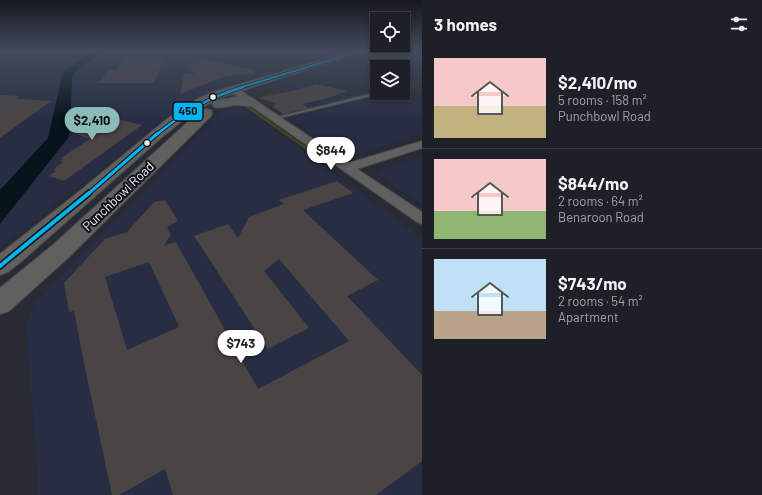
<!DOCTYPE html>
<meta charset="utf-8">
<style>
:root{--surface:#1e2027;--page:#2b2d33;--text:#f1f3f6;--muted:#a1a3a7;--line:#3c3e44;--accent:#8bbbb9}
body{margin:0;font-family:Barlow,sans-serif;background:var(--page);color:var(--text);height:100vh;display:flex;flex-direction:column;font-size:15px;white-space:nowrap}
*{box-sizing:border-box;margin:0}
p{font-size:13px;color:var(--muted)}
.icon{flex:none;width:22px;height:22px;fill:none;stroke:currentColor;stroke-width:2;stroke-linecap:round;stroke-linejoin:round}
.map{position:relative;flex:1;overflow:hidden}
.side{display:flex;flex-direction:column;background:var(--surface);width:340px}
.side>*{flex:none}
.tools{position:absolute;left:370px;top:12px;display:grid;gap:8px}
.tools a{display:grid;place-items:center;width:40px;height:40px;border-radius:0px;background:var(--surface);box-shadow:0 2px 6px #0003,0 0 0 1px var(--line);font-size:20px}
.price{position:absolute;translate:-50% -34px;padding:0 9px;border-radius:14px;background:#fff;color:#222;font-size:13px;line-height:26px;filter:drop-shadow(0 1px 2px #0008)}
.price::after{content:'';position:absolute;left:50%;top:24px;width:12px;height:9px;margin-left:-6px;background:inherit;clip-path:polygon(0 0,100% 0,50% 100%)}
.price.on{background:var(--accent);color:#111}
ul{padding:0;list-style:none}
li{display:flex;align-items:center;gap:12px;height:100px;padding:0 12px}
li+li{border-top:1px solid var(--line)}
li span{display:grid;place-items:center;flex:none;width:112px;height:80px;border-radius:0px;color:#555}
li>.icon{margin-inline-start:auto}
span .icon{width:48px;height:48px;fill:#fffc;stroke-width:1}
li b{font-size:17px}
h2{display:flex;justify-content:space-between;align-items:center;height:48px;padding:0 12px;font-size:17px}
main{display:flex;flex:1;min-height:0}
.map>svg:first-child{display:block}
.commercial{fill:#382e23}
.built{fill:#272e43}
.green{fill:#424421}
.water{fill:#05151b}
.building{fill:#4a4444;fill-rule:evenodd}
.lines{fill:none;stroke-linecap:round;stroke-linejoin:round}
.service-casing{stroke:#44484f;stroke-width:2}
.minor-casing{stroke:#44484f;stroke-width:2}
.primary-casing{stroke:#44484f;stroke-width:2}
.path{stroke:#5f6061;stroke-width:1;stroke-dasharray:1 1.5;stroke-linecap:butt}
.service{fill:#606060;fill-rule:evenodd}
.minor{fill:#606060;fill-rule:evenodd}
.primary{fill:#60615e;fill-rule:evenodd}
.bus-1-far3-casing{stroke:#0f1119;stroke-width:3.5}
.bus-1-far2-casing{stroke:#0f1119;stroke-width:4}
.bus-1-far1-casing{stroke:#0f1119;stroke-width:5}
.bus-1-casing{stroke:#0f1119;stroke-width:7}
.bus-1-far3{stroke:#00b5ef;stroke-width:2}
.bus-1-far2{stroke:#00b5ef;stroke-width:2.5}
.bus-1-far1{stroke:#00b5ef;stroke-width:3}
.bus-1{stroke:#00b5ef;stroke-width:4}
.bus-dot{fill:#edf1fc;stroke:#0f1119;stroke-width:1.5}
.labels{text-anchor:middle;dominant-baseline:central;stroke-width:4;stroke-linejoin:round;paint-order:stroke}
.street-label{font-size:13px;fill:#edf1fc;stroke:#0f1119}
.line-badge{stroke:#0f1119;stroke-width:1.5}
.pale-badge-label{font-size:11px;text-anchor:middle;font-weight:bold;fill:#111}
</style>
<main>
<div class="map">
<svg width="422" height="495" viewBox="0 0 422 495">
<rect width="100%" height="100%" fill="#282b34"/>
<path class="commercial" d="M277 89 309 108 282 114 256 96Z"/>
<path class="built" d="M0 51H94L68 67 60 77 58 94 48 138 0 190Z
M106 51H170L270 74 222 87 190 101 0 247V224L68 138 70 132 72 77 78 69Z
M309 83 357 93 367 95 309 108 276 89Z
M377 96 422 103V134L348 157 288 117Z
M238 106 243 107 260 119 422 238V495H39L26 325 34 305 215 117 224 111Z
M422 157V205L378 176 377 172Z"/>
<path class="green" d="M239 103 247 105 314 152 311 153Z"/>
<path class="water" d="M94 51H106L78 69 72 77 70 132 68 138 0 224V190L48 138 63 72Z"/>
<path class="building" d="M125 58H164L154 83H98L108 70H117Z
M202 59 255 70 254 74 226 76 180 94 184 74H194L190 64Z
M316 84 348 91 328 98 302 104 309 108 283 114 273 107 276 103 258 98 296 90Z
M0 95 20 96 17 99 51 101 0 138Z
M72 108 95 112 93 113 142 125 64 181 49 176 56 171 53 170 57 167H56L63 162 60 161 63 159 61 158 90 139 76 134 83 125 71 124 75 121 72 120Z
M337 181 353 193 303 210 378 280 347 296 422 375V461L376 495H173L165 469 119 495H112L85 368 74 311 69 312 64 283 105 239 127 232 154 202 165 200 178 221 167 227 171 234 164 246 176 242 258 389 349 341 279 259 264 271 309 328 268 349 194 236 228 224 238 238 249 217 284 204 279 200ZM149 262 179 327 127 350 105 277Z"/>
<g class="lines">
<g class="service-casing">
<path id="service" d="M370 94H371V96L275 119 273 118Z"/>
</g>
<g class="minor-casing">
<path id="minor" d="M231 88H237L349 163 422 141V148L357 169 422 212V224L417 222 231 92Z"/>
</g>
<g class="primary-casing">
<path id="primary" d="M351 51H366L222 97 206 105 191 114 162 137 23 260 8 272 0 275V254L81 190 167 119 197 99 213 92Z
M236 97 256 100 258 103 256 106C249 107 243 105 237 105 229 105 222 109 214 107L212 104 214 101Z
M206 109 211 110 212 113 211 116 70 256 9 311 0 314V288L54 244 201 110Z"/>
</g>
<path class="path" d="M284 51 297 54H309"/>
<use href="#service" class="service"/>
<use href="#minor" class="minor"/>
<use href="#primary" class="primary"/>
<g class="bus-1-far3-casing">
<path id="bus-1-far3" d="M239 88 360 51"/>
</g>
<g class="bus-1-far2-casing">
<path id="bus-1-far2" d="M157 134C186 111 207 98 243 87"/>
</g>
<g class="bus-1-far1-casing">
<path id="bus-1-far1" d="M88 194 158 133"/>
</g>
<g class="bus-1-casing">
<path id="bus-1" d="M0 266 89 193"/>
</g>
<use href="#bus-1-far3" class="bus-1-far3"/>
<use href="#bus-1-far2" class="bus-1-far2"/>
<use href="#bus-1-far1" class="bus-1-far1"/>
<use href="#bus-1" class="bus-1"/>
</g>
<linearGradient id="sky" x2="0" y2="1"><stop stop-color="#16181d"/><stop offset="0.42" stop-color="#424a5c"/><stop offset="1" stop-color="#424a5c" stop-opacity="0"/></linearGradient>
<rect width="422" height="121" fill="url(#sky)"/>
<g class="bus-dot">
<circle cx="213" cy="97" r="3.5"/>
<circle cx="147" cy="143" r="3.5"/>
</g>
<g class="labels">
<g class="street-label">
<text transform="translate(118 196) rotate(-44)">Punchbowl Road</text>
</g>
</g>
<rect class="line-badge" x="173" y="102" width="30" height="19" rx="4" fill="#00b5ef"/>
<g class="pale-badge-label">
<text x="188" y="115">450</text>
</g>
</svg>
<div class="tools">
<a><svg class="icon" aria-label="locate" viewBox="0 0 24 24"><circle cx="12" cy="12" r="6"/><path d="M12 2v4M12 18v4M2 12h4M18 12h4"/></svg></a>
<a><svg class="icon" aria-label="layers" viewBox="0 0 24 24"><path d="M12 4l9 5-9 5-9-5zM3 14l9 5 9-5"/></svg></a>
</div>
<b class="price on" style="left:92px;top:141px">$2,410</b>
<b class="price" style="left:331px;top:171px">$844</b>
<b class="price" style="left:241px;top:364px">$743</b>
</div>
<section class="side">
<h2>3 homes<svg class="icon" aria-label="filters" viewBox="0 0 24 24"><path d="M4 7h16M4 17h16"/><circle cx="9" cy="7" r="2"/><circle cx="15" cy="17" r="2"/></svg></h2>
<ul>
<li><span style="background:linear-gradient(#f6c9c9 60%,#c2b280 0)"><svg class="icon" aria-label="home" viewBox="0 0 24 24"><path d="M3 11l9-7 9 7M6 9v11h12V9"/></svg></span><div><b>$2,410/mo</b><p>5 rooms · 158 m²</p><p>Punchbowl Road</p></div></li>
<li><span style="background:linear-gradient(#f6c9c9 65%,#8fb573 0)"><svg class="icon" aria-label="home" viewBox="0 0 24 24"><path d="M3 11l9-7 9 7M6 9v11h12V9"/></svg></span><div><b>$844/mo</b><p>2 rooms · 64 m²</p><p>Benaroon Road</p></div></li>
<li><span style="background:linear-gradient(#bfe0f5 65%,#b9a48a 0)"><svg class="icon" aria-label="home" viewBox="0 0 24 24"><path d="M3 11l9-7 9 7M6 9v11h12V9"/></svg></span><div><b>$743/mo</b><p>2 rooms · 54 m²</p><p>Apartment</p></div></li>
</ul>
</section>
</main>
